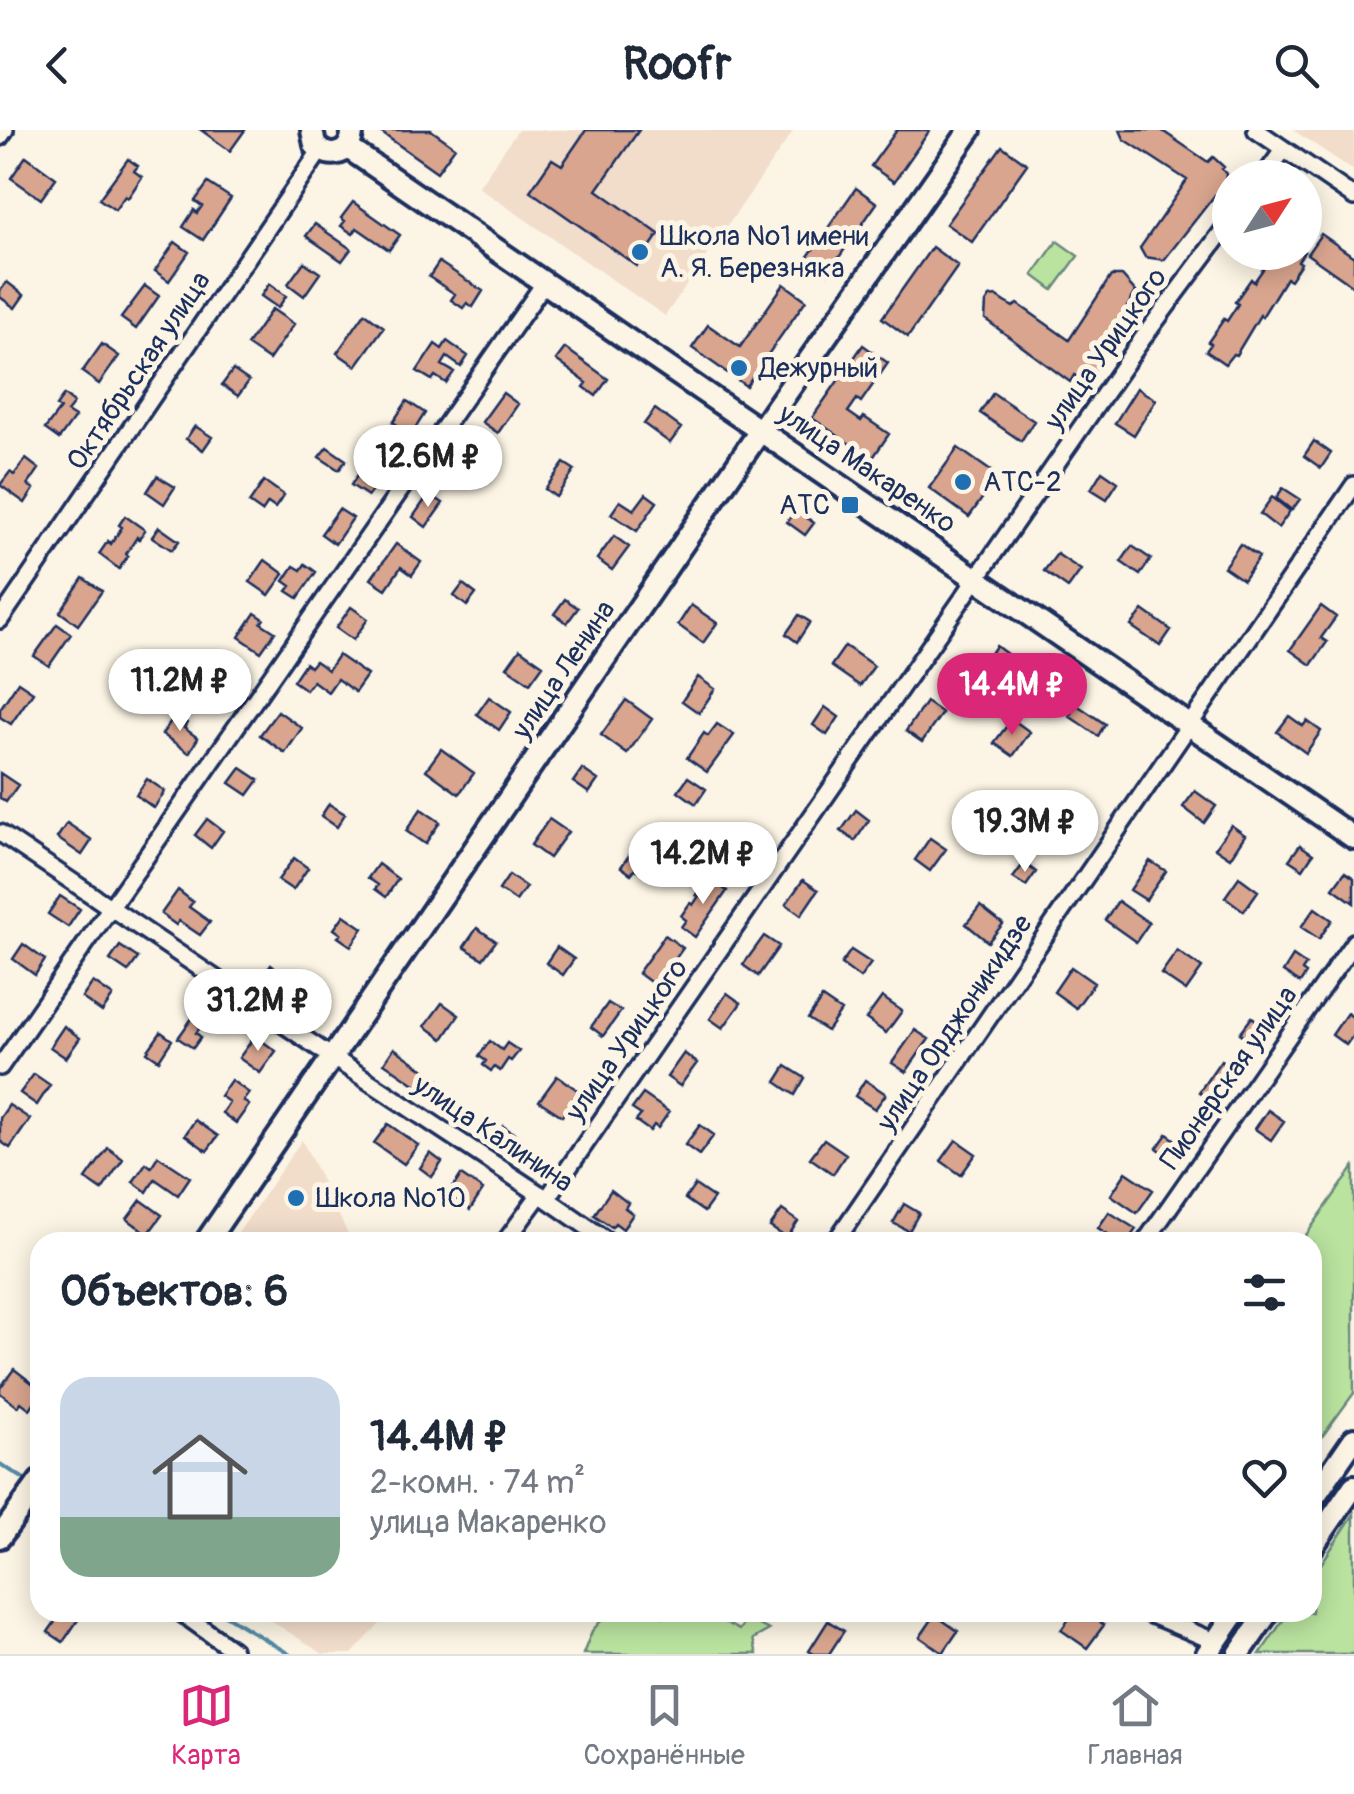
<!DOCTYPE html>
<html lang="ru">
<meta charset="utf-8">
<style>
:root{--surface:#fff;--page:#f6f6f7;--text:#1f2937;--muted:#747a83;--line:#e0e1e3;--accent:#db2777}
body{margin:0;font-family:Pangolin,sans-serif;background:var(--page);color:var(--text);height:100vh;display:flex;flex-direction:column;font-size:38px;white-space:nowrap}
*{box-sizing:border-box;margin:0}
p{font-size:32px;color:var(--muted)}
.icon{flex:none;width:55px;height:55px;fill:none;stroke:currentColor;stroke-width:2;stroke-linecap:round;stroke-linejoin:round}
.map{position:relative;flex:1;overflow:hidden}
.panel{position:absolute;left:30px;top:1102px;width:1292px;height:390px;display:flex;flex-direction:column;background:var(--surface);border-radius:30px;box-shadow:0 5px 25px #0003}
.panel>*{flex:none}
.needle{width:65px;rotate:54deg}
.fabs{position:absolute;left:1212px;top:30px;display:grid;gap:20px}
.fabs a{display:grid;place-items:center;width:110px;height:110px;border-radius:50%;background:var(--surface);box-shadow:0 5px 25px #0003;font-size:50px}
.price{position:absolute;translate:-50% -85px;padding:0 22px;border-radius:35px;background:#fff;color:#222;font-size:32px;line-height:65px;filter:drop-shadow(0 2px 5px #0008)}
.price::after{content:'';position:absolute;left:50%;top:60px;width:30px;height:22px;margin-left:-15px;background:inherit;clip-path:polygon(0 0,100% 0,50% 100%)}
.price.selected{background:var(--accent);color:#fff}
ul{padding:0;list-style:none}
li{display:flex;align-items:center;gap:30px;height:250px;padding:0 30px}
li span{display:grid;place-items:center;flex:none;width:280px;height:200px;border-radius:30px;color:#555}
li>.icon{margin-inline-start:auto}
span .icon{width:120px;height:120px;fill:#fffc;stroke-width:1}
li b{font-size:42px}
h2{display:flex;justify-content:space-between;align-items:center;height:120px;padding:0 30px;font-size:42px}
header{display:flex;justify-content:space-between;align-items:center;height:130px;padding:0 30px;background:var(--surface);font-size:45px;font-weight:800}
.tabs{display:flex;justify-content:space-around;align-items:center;height:140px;border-top:2px solid var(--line);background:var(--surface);font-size:28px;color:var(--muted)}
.tabs a{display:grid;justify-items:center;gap:5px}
.tabs .selected{color:var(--accent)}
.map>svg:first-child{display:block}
.built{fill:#f2ddcb}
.green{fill:#bae39f;stroke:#6a897e;stroke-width:2.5}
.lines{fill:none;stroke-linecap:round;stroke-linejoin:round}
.stream{stroke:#538aa6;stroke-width:4}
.building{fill:#d9a58e;stroke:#1b2f5e;stroke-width:2.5}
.street-casing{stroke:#1b2f5e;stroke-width:22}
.secondary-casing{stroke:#1b2f5e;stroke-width:28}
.street{stroke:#fcf5e5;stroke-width:15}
.secondary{stroke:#fcf5e5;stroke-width:20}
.poi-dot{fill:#1f6fb2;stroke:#fcf5e5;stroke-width:4}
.labels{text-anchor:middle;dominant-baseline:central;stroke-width:10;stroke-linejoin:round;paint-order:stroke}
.poi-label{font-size:28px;fill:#1b2f5e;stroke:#fcf5e5;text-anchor:start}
.street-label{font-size:28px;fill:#1b2f5e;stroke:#fcf5e5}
</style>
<header><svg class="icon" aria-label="back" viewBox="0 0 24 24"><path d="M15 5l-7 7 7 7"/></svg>Roofr<svg class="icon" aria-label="search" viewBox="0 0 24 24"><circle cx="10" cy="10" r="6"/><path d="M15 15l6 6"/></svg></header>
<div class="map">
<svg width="1354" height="1524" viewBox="0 0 1354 1524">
<rect width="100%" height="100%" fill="#fcf5e5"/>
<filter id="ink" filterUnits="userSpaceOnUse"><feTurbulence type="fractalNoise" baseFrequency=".01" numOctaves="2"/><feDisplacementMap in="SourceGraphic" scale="20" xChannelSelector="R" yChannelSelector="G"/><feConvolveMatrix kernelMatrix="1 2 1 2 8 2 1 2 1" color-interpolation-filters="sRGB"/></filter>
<g filter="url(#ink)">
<path class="built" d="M518 0H794L665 186 478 57Z
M1293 0H1354V41Z
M302 1010 352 1112H232L292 1024Z
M259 1483H390L352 1524H323Z"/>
<path class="green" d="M1057 111 1078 126 1053 160 1033 145Z
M1354 1037V1263L1313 1319 1312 1112H1301Z
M1354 1384V1524H1260L1288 1483 1312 1482 1313 1446Z
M608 1483H661L664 1487C701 1482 706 1482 739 1500L747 1489 769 1500 753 1509 757 1524H583L592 1501Z"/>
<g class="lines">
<path class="stream" d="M0 1334 26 1350
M220 1482 289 1524"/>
</g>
<path class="building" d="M201 0H245L230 21Z
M380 0H431L455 17 437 42 379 1Z
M586 0H639L597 60 659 104 637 136 530 61 552 29 562 35Z
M897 0H930L894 52 871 36Z
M1120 0H1161L1208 32 1213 27 1224 37 1222 39 1226 44 1225 53 1227 56 1220 68 1215 65 1164 130 1145 127 1140 118 1187 50 1124 9Z
M1002 16 1027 34 972 112 946 94Z
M26 26 56 48 41 69 11 48Z
M128 29 138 36 134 41 142 47 128 68 125 66 115 80 99 69Z
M208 53 231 68 203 110 183 97 194 80 197 83 202 76 195 71Z
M856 58 877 73 828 143 807 128Z
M353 72 400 105 389 120 357 98 353 104 341 96 345 91 341 88Z
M315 94 351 119 342 131 306 106Z
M1321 104 1354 127V157L1307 124Z
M175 112 189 122 169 151 155 141Z
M932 117 958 136 908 207 882 188Z
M1268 122H1304L1298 131 1301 133 1290 150 1286 148 1262 187 1260 185 1236 225 1233 224 1225 234 1206 221 1211 214 1208 212 1224 189 1227 191 1238 174 1235 172 1251 149 1254 152 1268 132 1264 129Z
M304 132 320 143 304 166 288 154Z
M439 132 483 161 473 177 467 173 463 178 451 170 455 164 429 147Z
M1111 146H1122L1136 162 1097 227 1101 231 1092 244 1088 241 1079 247 1074 245 1070 252 985 189 986 173 990 167 996 166 1013 177 1018 174 1069 210Z
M7 152 24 165 15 178 0 167V161Z
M269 154 286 166 278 178 261 166Z
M784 154 806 170 746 256 692 218 708 195 740 217Z
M145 156 159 166 136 199 121 188Z
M272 179 294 194 269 230 247 215Z
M365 183 384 197 356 236 337 223Z
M447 211 468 226 461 237 447 227 442 235 454 242 446 253 435 246 432 250 417 241 435 214 442 219Z
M102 214 119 226 99 254 82 242Z
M863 215 888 233 861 272 857 269 848 282 861 291 864 287 889 304 872 329 812 288Z
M565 218 608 249 596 266 584 257 587 253 556 230Z
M233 240 249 251 238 266 222 255Z
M1137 258 1156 270 1134 305 1115 293Z
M503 263 518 274 498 303 482 292Z
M993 263 1034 291 1021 311 980 283Z
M64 265 74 273 67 282 75 287 59 309 45 299 60 279 56 276Z
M407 271 425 283 411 305 393 292Z
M655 279 681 298 670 313 644 294Z
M195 296 212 307 203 320 186 309Z
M471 310 485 320 464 349 450 339Z
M1314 311 1331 323 1321 338 1304 326Z
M327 317 346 330 339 340 319 327Z
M958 318 998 346 969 387 929 358Z
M26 329 39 339 28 355 34 359 25 373 0 355 10 342 14 345Z
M564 333 575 340 556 367 545 359Z
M364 336 381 348 368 366 351 355Z
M1102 341 1118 352 1107 369 1091 359Z
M157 346 175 357 164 374 147 362Z
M264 351 284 365 275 378 268 373 262 382 249 373Z
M1283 358 1300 369 1292 380 1276 368Z
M429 364 443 373 426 397 413 387Z
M646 364 657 372 637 401 611 384 620 371 634 380Z
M1272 367 1290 381 1278 398 1260 384Z
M339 379 353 388 335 414 321 404Z
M796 380 814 393 805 405 787 392Z
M125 386 145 400 139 409 137 407 126 424 128 426 119 439 99 424 108 411 111 414 122 397 119 395Z
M159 397 179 411 172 420 152 407Z
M614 406 629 417 612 440 597 429Z
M396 414 421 432 412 445 401 437 386 459 371 449Z
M1240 414 1259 427 1243 450 1224 437Z
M1132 416 1151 429 1140 445 1121 432Z
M1057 424 1081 440 1068 458 1044 441Z
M265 430 284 444 269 465 250 452Z
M305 434 316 442 298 468 287 461 291 456 284 451 294 436 301 440Z
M83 448 102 461 78 495 60 482Z
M463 454 476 464 467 476 454 466Z
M565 469 578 478 567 493 554 484Z
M691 475 717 493 703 513 678 495Z
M1321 476 1336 487 1321 508 1327 512 1311 535 1290 520Z
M351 477 368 489 353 510 336 498Z
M1143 480 1171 500 1160 516 1131 496Z
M255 483 264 489 261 493 275 502 261 522 239 507Z
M799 485 810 492 797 512 786 504Z
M57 494 71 504 49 536 34 526Z
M845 516 874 536 860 556 831 536Z
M996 516 1011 527 1001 540 987 529Z
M520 519 543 535 530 553 507 537Z
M338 525 367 545 355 562 337 549 328 562 313 551 306 560 293 551 305 533 310 537 315 531 328 540Z
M220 543 236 554 230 563 234 566 228 575 215 566 217 563 210 558Z
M698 547 715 559 699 583 682 571Z
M18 552 33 562 11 594 0 587V579Z
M489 567 511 582 499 600 477 584Z
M626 570 652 589 627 624 601 605Z
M926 572 942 583 922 612 906 601Z
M1077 575 1105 594 1098 606 1069 586Z
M825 577 839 587 827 605 813 595Z
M278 581 302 598 285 623 260 605Z
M175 585 187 593 184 598 198 608 189 623 162 604Z
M1289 586 1303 596 1307 591 1321 601 1306 623 1277 602Z
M1012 589 1030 602 1013 626 994 613Z
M717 594 734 605 707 642 687 628 704 603 708 606Z
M441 619 474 643 459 664 426 640Z
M241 638 259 650 248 665 230 653Z
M582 639 598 650 589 663 573 652Z
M0 643 18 655 6 672 0 668Z
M688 647 706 659 696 674 678 661Z
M147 649 165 661 154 678 136 665Z
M1195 661 1216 676 1204 693 1183 677Z
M1067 672 1083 683 1063 714 1046 702Z
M329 674 345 684 337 697 321 686Z
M421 679 440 692 425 714 406 701Z
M856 680 869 690 855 711 841 701Z
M207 689 223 701 211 718 195 705Z
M549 689 568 702 549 728 531 715Z
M67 693 92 710 82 725 57 708Z
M1231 695 1245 705 1230 728 1215 718Z
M745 707 757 716 746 730 734 720Z
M930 708 946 719 930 741 915 730Z
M637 714 648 721 645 725 648 727 639 741 635 739 631 744 621 737Z
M1300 715 1313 724 1303 739 1289 730Z
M294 728 308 738 293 760 278 750Z
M1150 731 1166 741 1146 770 1130 760Z
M1024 733 1036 742 1026 756 1013 748Z
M378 734 398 749 386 767 375 759 378 755 368 748Z
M1345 742 1354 748V773L1333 758Z
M509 745 526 757 516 771 499 760Z
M708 747 727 761 695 807 681 797 686 790 681 786 690 773 693 775 699 766 696 765Z
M1239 747 1258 761 1244 781 1225 767Z
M803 750 818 760 801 785 786 774Z
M178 760 193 772 189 777 210 792 200 805 179 791 176 795 161 784Z
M60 766 80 779 68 797 48 784Z
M1118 771 1149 793 1136 812 1105 790Z
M980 776 1003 794 988 812 966 794Z
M1315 778 1332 790 1319 809 1301 797Z
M344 785 363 798 351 816 338 807 341 804 334 799Z
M477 798 496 811 483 829 464 817Z
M665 805 683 818 656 856 638 843Z
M764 806 779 816 758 846 743 835Z
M23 814 45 830 35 845 13 829Z
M120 816 138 828 128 842 110 830Z
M557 817 574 829 563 845 546 833Z
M851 820 871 833 860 848 841 834Z
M1177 821 1202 838 1186 861 1161 844Z
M1293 826 1306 835 1302 841 1306 844 1300 853 1283 842Z
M271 835 296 853 285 868 260 850Z
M1071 837 1094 853 1076 878 1054 862Z
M93 852 113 866 102 882 82 868Z
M727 863 741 873 723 898 710 889Z
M882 867 902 881 886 903 866 889Z
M822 868 841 881 827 901 808 889Z
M442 873 459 885 443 909 425 896Z
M608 873 621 881 603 906 591 897Z
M1347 883 1354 888V904L1346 915 1332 905Z
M195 884 205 891 196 903 201 907 193 918 178 908Z
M1252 887 1264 896 1258 904 1262 907 1256 915 1240 903Z
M64 896 80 908 66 928 50 917Z
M915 900 929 909 906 942 892 933Z
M161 902 172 910 159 930 147 922Z
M255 906 276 921 260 943 239 928Z
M490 911 502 920 507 913 519 921 511 931 508 929 500 941 494 937 491 941 483 935 486 931 479 926Z
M394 918 439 950 429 964 384 933Z
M684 923 697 933 680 956 667 947Z
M1221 930 1235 940 1213 972 1199 962Z
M786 936 805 948 795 965 776 952Z
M34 944 50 955 37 975 20 963Z
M557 946 579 961 562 986 539 971Z
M231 950 249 963 243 971 249 975 236 993 222 983 229 972 220 966Z
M865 950 886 964 875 979 855 966Z
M643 964 669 982 658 998 654 995 650 1001 636 991 641 985 632 979Z
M9 975 30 989 10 1018 0 1011V988Z
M1268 980 1284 991 1271 1010 1255 999Z
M195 990 218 1006 207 1021 185 1005Z
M388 994 418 1015 404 1034 374 1013Z
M700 995 714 1005 699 1025 685 1015Z
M503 996 519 1007 509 1022 493 1010Z
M1167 1004 1183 1015 1178 1022 1182 1024 1177 1032 1157 1018Z
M824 1009 846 1024 833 1044 810 1028Z
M956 1010 976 1024 961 1045 941 1031Z
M108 1018 123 1029 102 1060 86 1049Z
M430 1023 442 1032 432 1047 420 1038Z
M158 1026 190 1047 178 1065 155 1049 147 1062 133 1052 146 1033 151 1037Z
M1126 1042 1153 1060 1137 1083 1111 1065Z
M461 1045 483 1060 470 1080 448 1065Z
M695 1055 714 1068 704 1082 685 1069Z
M611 1060 628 1073 625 1078 633 1084 623 1099 615 1093 612 1097 594 1085Z
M141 1070 162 1085 148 1104 127 1089Z
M904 1074 919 1083 909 1101 893 1093Z
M782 1080 798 1091 787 1108 770 1097Z
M1109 1082 1136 1099 1127 1112H1121L1098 1098Z
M14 1239 40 1259V1264L30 1279 21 1272 18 1277 0 1263V1258Z
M62 1482H68L78 1490 63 1512 48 1502Z
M1074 1482H1086L1104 1495 1087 1518 1061 1500Z
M935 1485 958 1501 943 1523 920 1507Z
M828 1491 844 1501 829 1524H814L809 1521Z"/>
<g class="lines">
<g class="street-casing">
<path id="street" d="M1256 0 1354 67
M0 7 5 0
M1263 48 1284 19
M0 490 320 21
M0 703 332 927 547 1069 609 1112
M0 937 545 152
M547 1069 1143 208 1230 91
M505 1112 540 1064
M835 1112 1354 355
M1145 1112 1354 812
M180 1482 233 1520 230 1524
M1145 1482 1216 1512"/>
</g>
<g class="secondary-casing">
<path id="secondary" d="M312 0 315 15C331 32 353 23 352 0
M348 18 1354 708
M206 1112 773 282 970 0
M1312 1370 1354 1309
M0 1407 40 1351
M1312 1417 1354 1356
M1207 1524 1236 1482
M1239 1524 1268 1482"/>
</g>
<use href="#street" class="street"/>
<use href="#secondary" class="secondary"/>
</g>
</g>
<g class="poi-dot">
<circle cx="640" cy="122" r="10"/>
<circle cx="739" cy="238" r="10"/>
<circle cx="963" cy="352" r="10"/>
<rect x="840" y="365" width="20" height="20" rx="5"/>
<circle cx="296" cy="1068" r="10"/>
</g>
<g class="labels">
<g class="poi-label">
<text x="660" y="106">Школа №1 имени<tspan x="660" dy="32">А. Я. Березняка</tspan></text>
<text x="759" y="238">Дежурный</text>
<text x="983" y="352">АТС-2</text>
<text x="830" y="375" text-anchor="end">АТС</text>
<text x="316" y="1068">Школа №10</text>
</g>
<g class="street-label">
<text transform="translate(1106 219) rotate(-55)">улица Урицкого</text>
<text transform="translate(139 241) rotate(-56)">Октябрьская улица</text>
<text transform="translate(867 339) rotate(34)">улица Макаренко</text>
<text transform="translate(564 540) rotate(-56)">улица Ленина</text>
<text transform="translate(955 893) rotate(-56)">улица Орджоникидзе</text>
<text transform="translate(627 910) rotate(-55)">улица Урицкого</text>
<text transform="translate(1229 948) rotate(-55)">Пионерская улица</text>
<text transform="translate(493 1004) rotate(34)">улица Калинина</text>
</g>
</g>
</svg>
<div class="fabs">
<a><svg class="needle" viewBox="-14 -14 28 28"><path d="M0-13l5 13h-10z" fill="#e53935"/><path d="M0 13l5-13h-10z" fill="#747a83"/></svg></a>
</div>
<b class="price" style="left:428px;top:380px">12.6M ₽</b>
<b class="price" style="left:180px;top:604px">11.2M ₽</b>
<b class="price selected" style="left:1012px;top:608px">14.4M ₽</b>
<b class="price" style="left:1025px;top:745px">19.3M ₽</b>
<b class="price" style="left:703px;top:777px">14.2M ₽</b>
<b class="price" style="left:258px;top:924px">31.2M ₽</b>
<section class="panel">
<h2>Объектов: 6<svg class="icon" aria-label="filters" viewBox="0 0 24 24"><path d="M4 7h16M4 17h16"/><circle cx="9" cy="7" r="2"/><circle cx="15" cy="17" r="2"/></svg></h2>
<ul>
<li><span style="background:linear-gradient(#c9d6e8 70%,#7fa58c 0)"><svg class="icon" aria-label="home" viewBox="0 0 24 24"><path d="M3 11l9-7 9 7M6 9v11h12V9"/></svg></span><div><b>14.4M ₽</b><p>2-комн. · 74 m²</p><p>улица Макаренко</p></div><svg class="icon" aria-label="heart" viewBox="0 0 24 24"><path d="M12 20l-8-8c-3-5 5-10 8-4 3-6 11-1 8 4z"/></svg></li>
</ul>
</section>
</div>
<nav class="tabs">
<a class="selected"><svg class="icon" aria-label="map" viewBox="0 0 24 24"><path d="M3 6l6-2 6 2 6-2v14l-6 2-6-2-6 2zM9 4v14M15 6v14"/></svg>Карта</a>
<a><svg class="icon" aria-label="saved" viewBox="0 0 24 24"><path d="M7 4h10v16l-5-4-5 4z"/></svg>Сохранённые</a>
<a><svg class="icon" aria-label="home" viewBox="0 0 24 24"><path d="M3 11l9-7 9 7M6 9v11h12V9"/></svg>Главная</a>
</nav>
